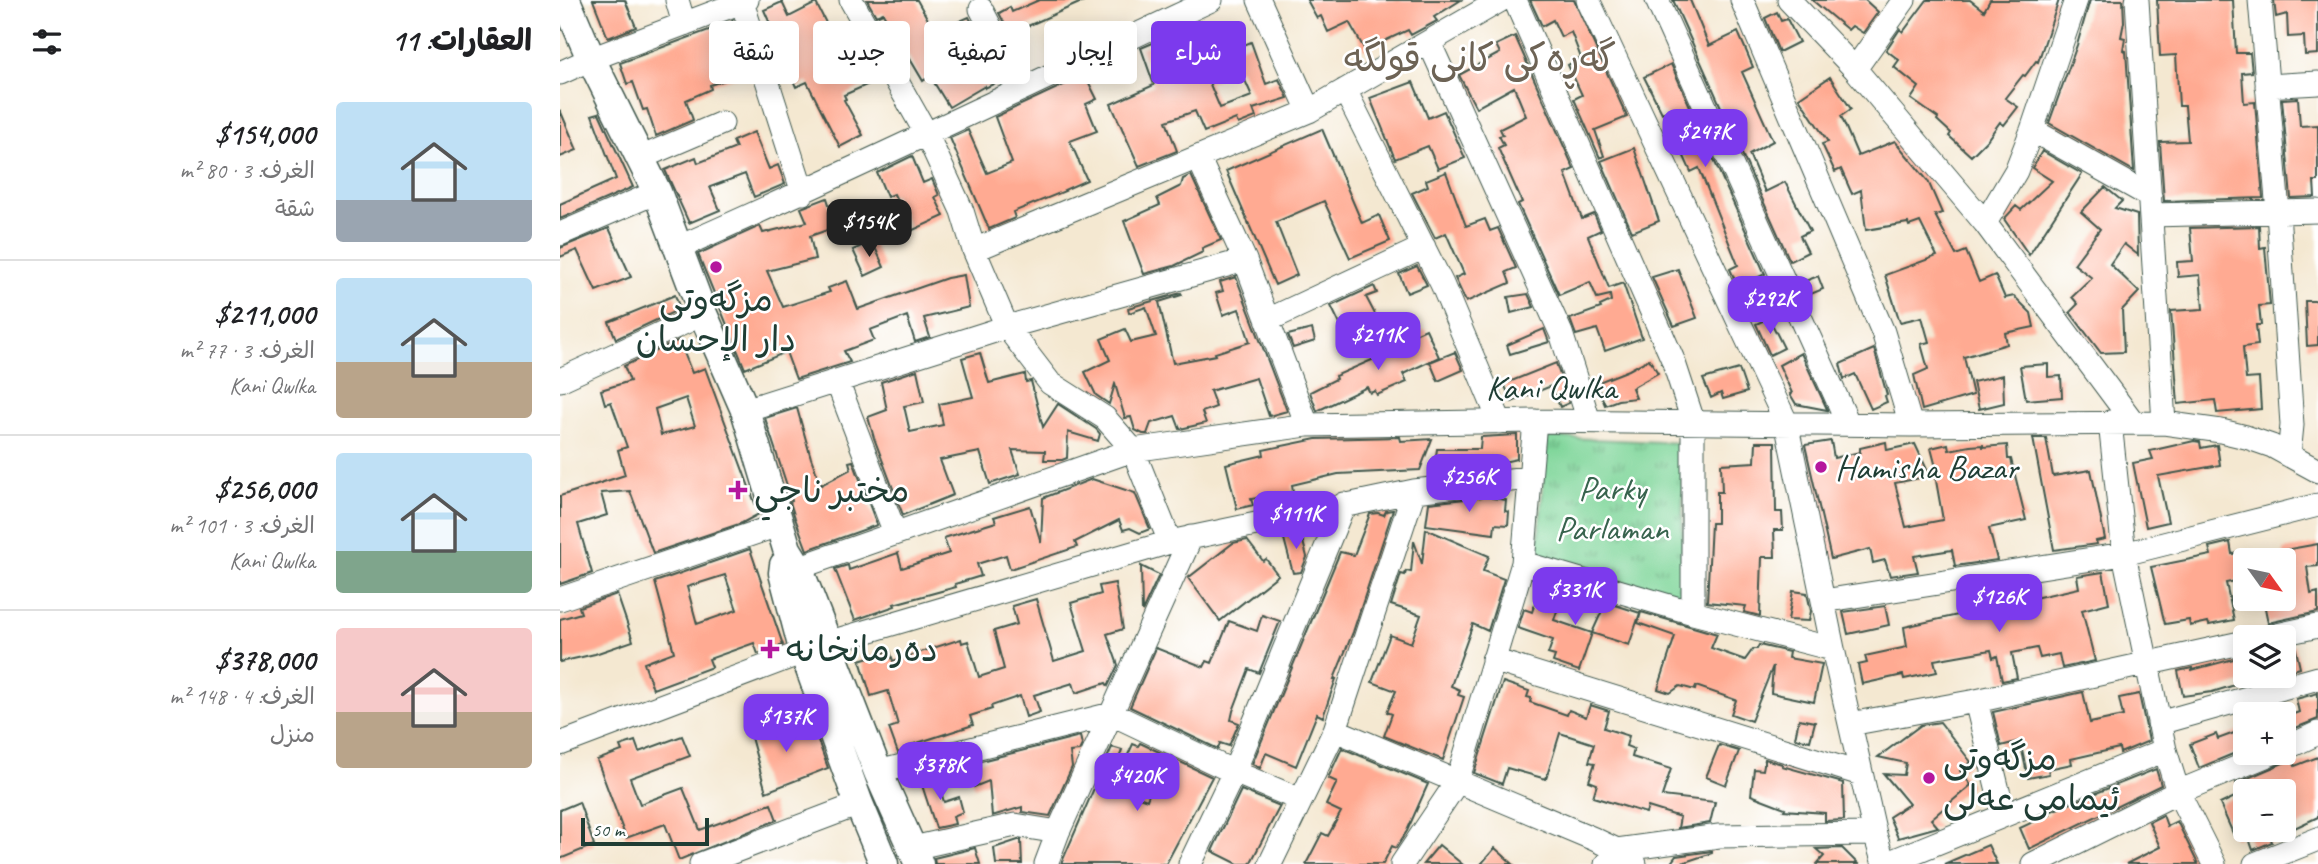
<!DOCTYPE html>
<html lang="ar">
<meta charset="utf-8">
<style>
:root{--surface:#fff;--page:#f6f6f6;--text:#202124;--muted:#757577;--line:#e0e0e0;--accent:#7c3aed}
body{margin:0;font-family:Caveat,"Playpen Sans Arabic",sans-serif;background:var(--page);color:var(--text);direction:rtl;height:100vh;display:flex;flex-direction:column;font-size:26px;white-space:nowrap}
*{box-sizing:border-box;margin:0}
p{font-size:23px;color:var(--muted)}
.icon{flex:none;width:38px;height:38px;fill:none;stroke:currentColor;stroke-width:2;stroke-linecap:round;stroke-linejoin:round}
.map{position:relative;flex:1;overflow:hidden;direction:ltr}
.side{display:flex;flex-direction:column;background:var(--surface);width:560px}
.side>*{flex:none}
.top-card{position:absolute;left:21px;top:21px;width:665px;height:63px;direction:rtl;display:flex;gap:14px}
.needle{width:46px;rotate:123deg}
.tools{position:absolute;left:1673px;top:548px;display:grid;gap:14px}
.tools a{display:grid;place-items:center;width:63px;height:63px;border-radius:7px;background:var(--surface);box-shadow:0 4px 18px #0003;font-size:35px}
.scale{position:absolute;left:21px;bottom:18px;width:128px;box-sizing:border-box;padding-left:7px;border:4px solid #1f3d34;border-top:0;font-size:19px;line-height:24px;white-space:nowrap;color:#1f3d34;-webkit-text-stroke:5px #fff;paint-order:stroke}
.price{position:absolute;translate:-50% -60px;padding:0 16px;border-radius:14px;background:var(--accent);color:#fff;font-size:23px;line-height:46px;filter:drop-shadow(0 2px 4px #0008)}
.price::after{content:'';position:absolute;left:50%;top:42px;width:21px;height:16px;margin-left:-10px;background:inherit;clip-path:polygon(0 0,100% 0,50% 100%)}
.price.active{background:#222;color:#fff}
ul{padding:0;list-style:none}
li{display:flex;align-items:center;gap:21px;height:175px;padding:0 28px}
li+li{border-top:2px solid var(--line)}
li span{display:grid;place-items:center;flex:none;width:196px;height:140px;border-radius:7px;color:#555}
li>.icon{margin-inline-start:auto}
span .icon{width:84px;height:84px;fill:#fffc;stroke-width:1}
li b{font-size:30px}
h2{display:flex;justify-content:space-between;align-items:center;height:84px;padding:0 28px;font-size:30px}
.pill{padding:0 24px;border-radius:7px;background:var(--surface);box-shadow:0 4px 18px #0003;font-size:24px;line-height:63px}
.pill.active{background:var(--accent);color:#fff}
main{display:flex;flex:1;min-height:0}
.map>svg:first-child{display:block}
.park{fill:url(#park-tufts);stroke:#4e8966;stroke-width:2}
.building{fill:#ffaa92;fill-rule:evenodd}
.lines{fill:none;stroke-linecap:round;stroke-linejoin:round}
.minor-casing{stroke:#3f574c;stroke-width:25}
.major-casing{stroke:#3f574c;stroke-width:31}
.minor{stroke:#fff;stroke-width:23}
.major{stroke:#fff;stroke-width:28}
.poi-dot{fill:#b5179e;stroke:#fff;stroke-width:2.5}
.labels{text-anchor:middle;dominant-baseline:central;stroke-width:5;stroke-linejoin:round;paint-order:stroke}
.poi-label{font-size:35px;fill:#1f3d34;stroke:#fff;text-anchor:start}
.street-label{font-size:35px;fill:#1f3d34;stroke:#fff}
.park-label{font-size:35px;fill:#37634d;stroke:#fff}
.quarter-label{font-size:38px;fill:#6d6355;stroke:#fff}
</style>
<main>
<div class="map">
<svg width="1758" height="864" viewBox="0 0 1758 864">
<defs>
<pattern id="park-tufts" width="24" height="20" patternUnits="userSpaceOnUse" patternTransform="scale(1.75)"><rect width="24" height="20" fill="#7ed599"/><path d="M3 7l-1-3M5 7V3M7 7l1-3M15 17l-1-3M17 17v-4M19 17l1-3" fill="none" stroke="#67ae7e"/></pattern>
</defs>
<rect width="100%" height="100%" fill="#fff"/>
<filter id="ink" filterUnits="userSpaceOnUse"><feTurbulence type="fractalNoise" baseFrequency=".0143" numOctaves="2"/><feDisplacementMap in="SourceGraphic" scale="14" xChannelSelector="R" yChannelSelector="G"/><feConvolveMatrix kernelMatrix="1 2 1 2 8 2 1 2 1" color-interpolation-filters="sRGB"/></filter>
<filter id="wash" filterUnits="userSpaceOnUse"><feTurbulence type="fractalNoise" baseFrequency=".00686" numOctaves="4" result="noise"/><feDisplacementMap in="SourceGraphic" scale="28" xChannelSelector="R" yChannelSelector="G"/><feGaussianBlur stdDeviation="1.57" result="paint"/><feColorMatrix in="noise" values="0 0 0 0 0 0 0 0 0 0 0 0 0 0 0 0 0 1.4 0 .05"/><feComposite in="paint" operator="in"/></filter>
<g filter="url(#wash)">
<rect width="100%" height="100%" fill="#f4e8d1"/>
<path class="park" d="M987 437 1123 443 1122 597 977 560Z"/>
<g id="blocks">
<path class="building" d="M33 0H65L76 27 48 38Z
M307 0H357L375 32 409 17 442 80 425 88V86L389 107 370 76 363 81 323 13 316 16Z
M479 0H526L450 34 439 13 450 7 452 12Z
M747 0H901L874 17 877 21 851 35 848 30 805 50 789 22 768 32 761 16 757 18Z
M970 0H1014L1067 117 1035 130 1044 156 1040 158 1014 99 1022 95 1008 65 1021 58 1011 32 1001 37 993 20 982 26Z
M1113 0H1130L1149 46 1178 32 1185 48 1193 67 1182 72 1213 141 1189 154 1205 192 1225 182 1250 231 1240 236 1248 252 1230 261Z
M1252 0H1305L1318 12 1303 33 1292 26 1288 30Z
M1367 0H1410L1424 11 1430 0H1499L1478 62 1476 61 1465 76 1463 75 1445 98 1458 107 1444 125 1440 122 1427 140 1411 156 1389 136 1391 133 1377 120 1378 118 1351 99 1359 87 1334 67 1339 60 1326 50 1340 29 1343 32Z
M1530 0H1563L1564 22 1561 37 1565 38 1563 50 1566 51 1574 171 1489 123 1517 45Z
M1597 0H1673L1676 53H1690L1692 72 1682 73 1684 103 1695 102 1703 198 1604 201 1600 142 1628 141 1625 106H1619L1616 55 1600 56Z
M1714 0H1758V54L1745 55 1744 36 1728 37 1727 14 1716 17Z
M222 2 229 17 256 3 274 39 293 32 308 58 301 61 311 83 284 95 286 99 284 100 303 135 280 147 247 82 236 87 223 57 215 60 210 45 218 42 204 10Z
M1217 12 1221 21 1227 19 1239 42 1219 52 1205 18Z
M173 21 190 72 150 85 151 89 126 100 133 120 96 136 87 109 83 110 73 82 67 84 60 63Z
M955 36 1014 169 1005 173 1022 219 1034 214 1041 230 1028 236 1049 288 1063 283 1082 338 1045 351 1037 329 1016 335 1010 319 1041 308 1040 306 1051 301 1050 295 1037 298 1030 282 999 295 958 204 962 202 938 148 944 145 939 136 943 135 940 129 966 116 954 87 916 108 899 75 940 53 936 45Z
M602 39 606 51 625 44 633 66 691 42 706 84 719 79 728 98 693 109 696 117 678 124 676 119 644 132 635 111 606 121 617 151 579 166 551 104 594 85 581 48ZM680 69 692 96 660 108 649 82Z
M1111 64 1205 274 1178 287 1170 269 1178 265 1139 168 1131 172 1104 112 1102 113 1084 77Z
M525 75 537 99 526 104 537 131 510 141 527 180 504 190 505 191 453 212 455 218 429 229 390 138 408 130 427 173 452 163 435 117Z
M1270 77 1291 109 1281 116 1298 156 1335 141 1368 181 1382 213 1375 215 1396 255 1406 251 1419 282 1435 275 1445 298 1454 296 1471 313 1474 327 1445 333 1447 344 1404 357 1413 395 1362 410 1354 375 1368 369 1361 344 1369 342 1362 317 1340 322 1325 275 1377 256 1360 222 1349 226 1348 223 1306 230 1301 190 1292 194 1281 169 1275 172 1262 144 1268 142 1239 98Z
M853 82 868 118 884 111 905 158 878 169 868 146 835 159 810 98Z
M1738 98 1740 126 1758 125V181H1754L1755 197 1731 198 1722 99Z
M0 110 17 150 0 157Z
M39 113 73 187 0 219V204L56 179 32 115Z
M762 129 802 223 819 215 830 241 790 258 764 201 716 222 737 275 715 285 666 171Z
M194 132 209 169 218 165 225 184 194 197 185 174 150 187 160 210 129 223 105 170 136 157 138 163 176 148 173 141Z
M1074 148 1099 221 1072 232 1041 161Z
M1482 151 1522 174 1469 255 1444 219 1456 206 1461 210 1492 181 1472 168Z
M352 156 363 183 372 179 379 195 375 197 384 216 351 231 334 194 327 197 317 173Z
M886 172 906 226 925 219 930 231 938 228 956 268 946 272 950 283 906 302 895 278 904 274 886 233 875 238 852 193 868 186 866 180Z
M631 175 661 240 642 248 643 252 614 266 584 274 564 221 600 205 597 198 621 186 623 179Z
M1545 187 1562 201 1555 208 1577 215 1578 255 1564 244 1550 264 1579 292 1562 310 1564 352 1541 353 1510 312 1518 304 1512 297 1532 278 1514 264 1540 229 1521 212Z
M267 198 276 227 250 236 255 259 207 271 223 307 270 292 268 288 287 281 298 309 387 278 404 275 409 307 364 318 370 337 355 342 347 316 310 330 314 340 284 351 290 362 236 379 226 352 185 369 138 254 200 226 203 233 247 222 241 208Z
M1699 226 1700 248 1705 247 1710 305 1699 306 1701 325H1696L1698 345 1683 347 1686 379 1699 378 1701 409 1657 413 1655 400 1618 404 1611 311 1643 309 1640 275 1618 277 1617 262 1633 261 1630 228Z
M49 228 71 277 36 291 17 250 0 257V248Z
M312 241 324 267 305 276 293 250Z
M857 266 867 285 847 293 839 274Z
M1118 269 1137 318 1114 326 1092 277Z
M1258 276 1263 289 1246 296 1240 283Z
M676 277 727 411 709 416 696 378 650 391 656 407 642 412 646 423 620 429 615 416 591 423 587 434H583L575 430 571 417 565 418 555 384 549 404 536 395 525 372 550 360 541 339 565 329 571 342 596 336 586 307 569 313 568 308 621 293 622 295 599 302 613 363 656 355 655 353 690 342 679 309 663 315 656 293 663 291 660 282Z
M814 286 817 293 806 297 816 316 799 325 805 336 789 343 771 306Z
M968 294 974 307 951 313 948 297Z
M115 295 120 309 56 339 49 322Z
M1745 301H1758V345L1747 346Z
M1209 318 1224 348 1210 355 1196 324Z
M752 329 755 341 733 348 728 335Z
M866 329 879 357 843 374 847 382 817 395 815 391 810 393 807 387 757 411 750 392 776 379 775 376 851 343 848 337Z
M984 329 989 342 950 354 947 345Z
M119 340 132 373 145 368 199 514 182 523 93 553 70 491 41 493 47 515 18 524 32 573 0 584V496L65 475 58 450 67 447 51 402 45 404 41 390 70 381 64 366ZM126 398 135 426 101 435 95 409Z
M1314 349 1327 395 1325 396 1327 402 1311 409 1295 374 1284 379 1280 364Z
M895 352 903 370 878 381 870 362Z
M420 353 429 383 465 374 466 382 471 381 483 427 498 404 536 429 540 434 538 441 508 432 507 458 502 460H484L485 451 452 450 460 474 430 484 420 452 380 460 393 495 343 515 314 438 308 417 327 410 321 382 357 370 364 402 344 406 350 432 383 425 379 404 413 397 402 358Z
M1241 353 1267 409V410L1236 404 1230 394 1232 393 1219 365Z
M1089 359 1098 373 1072 388 1076 398 1058 400 1045 405 1036 383 1069 370Z
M996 363 1009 403 1000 407 991 386 952 402 944 384Z
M1488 364V377L1501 376 1502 397 1466 400 1460 366Z
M1179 369 1187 392 1163 399 1161 393 1151 398 1143 379Z
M1443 375 1444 403 1419 409 1413 382Z
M237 408 251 458 261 485 291 469 289 462 293 461 317 525 247 550 235 518 230 502 232 501 205 418Z
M957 435V459L934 464H904V469H874L877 449H920L921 437Z
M840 437 841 441 872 439 860 470 778 474 732 485 733 492 691 499 693 505 677 509 666 464 704 455 703 450 756 439Z
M1473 438H1486L1493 476 1531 470 1545 539 1536 541 1537 544 1494 550Z
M1271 441 1274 458 1300 452V448L1326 442 1327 450 1355 444 1370 476 1335 483 1346 527 1383 520 1375 475H1378L1371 448 1388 444 1389 450 1410 446 1423 445V447L1447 445 1448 459H1451L1466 520 1429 528 1437 560 1395 566 1392 550 1354 556 1358 572 1330 576 1325 560 1313 563 1310 549 1271 559 1245 445Z
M1634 441 1640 442 1641 448 1657 445 1660 465 1598 476 1608 522 1586 527 1573 463 1593 459 1590 451Z
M1196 442H1215L1216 512H1222L1223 530H1214L1215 557H1202L1200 616 1184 612 1186 606 1147 602 1151 523H1157V492H1162L1161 464 1195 462Z
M532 479 575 493 590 529 580 533 570 528 563 530 559 520 515 542 517 547 450 569 446 555 417 564 421 576 395 584 396 587 334 604 335 606 295 620 275 569 288 565 289 570 338 553 342 568 389 553 384 538 436 522 434 517 470 506 481 543 483 498Z
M932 496V498L946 500 945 511 949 512 948 525 935 524 934 534 866 525 869 503Z
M833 510 793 632 774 679H776L770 696 763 717 757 714 736 766 706 753 700 768 692 764 780 552 794 555 810 514 818 513 824 515 826 511Z
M866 529 929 556 923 571 944 579 928 631 913 624 900 660 891 686 900 690 898 695 904 697 883 760 824 736 832 714 827 712 836 691 812 682 830 635 851 643 861 615 831 605 841 574 845 575 846 571 851 572 854 541 862 564Z
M740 530 747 557 741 572 733 573 723 535Z
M687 540 703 561 706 559 718 575 660 621 628 578 673 543Z
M1670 542 1672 554 1685 552V579L1666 583 1674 620 1649 625 1648 622 1630 626 1629 620 1605 624 1591 567 1651 555 1649 547Z
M1758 544V566L1747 567 1751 594 1758 592V612L1708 623 1703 598H1724V550Z
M190 549 223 645 198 654 194 643 149 659 152 667 93 689 84 663 114 652 95 582ZM165 575 177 610 137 624 127 587Z
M581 566 599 575 582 612Z
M1543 572 1549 603 1522 610 1535 661 1502 668 1499 654 1480 658 1477 648 1452 653 1457 678 1442 681 1437 656 1433 658 1431 650 1374 660 1377 672 1344 679 1343 675 1302 684 1298 665 1307 663 1305 656 1347 647 1344 627 1519 588 1517 576Z
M555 583 563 629 547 634 558 665 548 686 546 683 516 693 513 683 474 695 480 712 466 717 460 696 431 706 432 709 410 716 413 725 351 745 352 749 338 753 329 728 338 725 328 691 311 696 300 660 330 651 333 661 401 639 402 643 408 641 419 677 444 669 434 631 457 624 452 606 476 599 494 661 526 651 511 603 541 594 539 586Z
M982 583 1004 590 994 620 1032 633 1046 602 1080 613 1069 645 1032 633 1019 671 993 662 995 656 988 654 993 640 958 628 964 609 972 612Z
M1233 591 1247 593 1251 611 1249 621 1228 620Z
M57 594 73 641 35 654 0 662V619L21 613 19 607Z
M1325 606 1329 625 1288 634 1283 612Z
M1081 612 1157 634 1151 648 1185 660 1193 649H1197L1199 645 1229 652 1228 658 1262 664 1254 702 1211 693 1213 666 1191 721 1171 714 1176 700 1136 686 1135 690 1120 686 1110 693 1098 689 1115 636 1078 623Z
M702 615 720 621 699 673 689 669 673 711 671 720 679 723 669 746 660 743 658 749 570 707 596 648 644 667 647 661 652 663 669 621 697 631Z
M1735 645 1740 668 1724 673V648Z
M1685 656V682L1652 692 1623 696 1618 671 1632 668V670Z
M943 682 969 691 967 697 971 698 970 702 1007 715 1009 710 1026 717 1030 705 1049 711 1044 728 1069 736 1066 746 1074 749 1072 757 1111 769 1102 796 1155 802 1150 823 1118 828 1120 817 1088 807 1086 813 1033 797 1037 784 1029 781 1035 763 1029 762 1034 744 1000 733 986 779 947 768 942 784 914 773Z
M1523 692 1530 723 1563 716 1559 698 1579 694 1589 741 1560 753 1559 748 1511 759 1512 764 1488 769 1489 774 1468 778 1460 741 1441 746 1433 712Z
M1758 693V719L1733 729 1728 716 1739 712 1736 699Z
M1239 719 1255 722 1250 741 1235 738Z
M219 720 223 736 252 724 268 768 206 792 189 730Z
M1380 722 1411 762 1400 771 1411 785 1371 819 1378 827 1338 838 1329 817 1349 804 1324 774 1344 775 1346 763 1318 757 1361 725Z
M1685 729V749L1639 768 1630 744 1656 734 1658 739Z
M122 736 130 756 70 778 80 804 123 788 140 830 211 804 217 820 119 860 105 824 66 838 37 760 62 751 60 746 75 741 79 752Z
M520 736 522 745 519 751 510 752 512 767 490 816 462 812V807L432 816 429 781 414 787 405 765Z
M580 743 652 777 606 864H501L552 747 562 750 549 786 587 800 596 774 566 759 573 744 578 746Z
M1159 745 1179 751 1166 785 1146 777Z
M782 748 868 784 847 831 836 848 832 846 823 864H746L762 833 768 836 781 812 766 805 777 782 768 778Z
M1758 757V817L1724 833V791H1679L1676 783 1723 763 1733 760 1735 766Z
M1205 759 1222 764V766L1283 783 1284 820 1265 821V813L1224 810 1225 808 1191 795 1194 769 1203 770Z
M1596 769 1601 785 1469 849 1460 828 1490 814 1489 812Z
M375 772 384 802 399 797 403 812 393 816 395 824 376 828 359 776Z
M681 790 720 806 690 864H678L652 851Z
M1685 792V833L1675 838 1660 804Z
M19 802 34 845 0 859V810Z
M1603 815 1607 826 1617 821 1638 864H1566L1600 847 1589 822Z
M1686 830H1708L1712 842 1693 850Z
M458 840H461L462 864H436L434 848Z
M879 845 902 864H863Z
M1428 845 1437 864H1384Z
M415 848 420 864H375L374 858Z
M935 848 953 864H921Z
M1282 848 1298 864H1257L1264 856 1256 849Z
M1152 851V853L1119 864H1110L1116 856Z"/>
</g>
</g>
<g filter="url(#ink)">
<use href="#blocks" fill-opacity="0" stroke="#3f574c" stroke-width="2"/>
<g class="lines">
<g class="minor-casing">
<path id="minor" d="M117 0 124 24
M291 0 366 133 402 211 414 250 447 327 490 383 545 418 573 450 610 542
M699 0 749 111
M955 0 1113 360 1133 421V613
M1028 0 1226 422 1273 649 1315 834 1324 864
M1097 0 1288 423
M1182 0 1323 332 1351 425
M1229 0 1295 69 1425 223 1573 422
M1577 0 1604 423
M1700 0 1718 212 1732 425 1729 455
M182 2 243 193
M421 9 462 88
M869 42 1001 333 1029 421
M1295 69 1344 0
M0 73 31 59 187 0
M1707 86 1758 83
M785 90 882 284 940 422
M1472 130 1590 196
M638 157 685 260 747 425
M80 158 162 123
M1591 215 1758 211
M1425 223 1456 171 1472 130 1516 0
M0 234 97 192
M117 248C297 169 473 83 651 0
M414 250 749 111 941 0
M708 320 864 247
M0 380 143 314
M277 381 335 533
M185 410 447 327 685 260
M1550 422 1564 554 1605 750 1618 792 1654 864
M963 563 1133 613 1273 649
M223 573 573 450 747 425 975 421 1351 425 1604 423 1661 431 1686 437 1712 446 1758 471
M0 599 218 525
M1263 601 1564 554 1758 505
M1708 637 1758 626
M933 660 1301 774
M1416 701 1444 815
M1599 723 1758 678
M1290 724 1416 701 1685 642
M775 730 1034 839 1057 850 1075 864
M0 744 267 643 610 542 854 491 968 478
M1724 749 1758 733
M318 772 552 714 674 772 741 800
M353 848 455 825 498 832
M141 864 299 804
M486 864 498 832 631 537
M630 864 674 772 784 504
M710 864 775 730 854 491
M842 864 897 782 963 563 975 421
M1046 864 1057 850 1159 836 1315 834
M1325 864 1605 750
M1473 864 1618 792 1715 752
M1695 864 1758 839"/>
</g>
<g class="major-casing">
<path id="major" d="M6 0 31 59 97 192 143 314 185 410 227 549 238 567 318 772 359 864
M224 565 223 573 244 653 299 804 324 864"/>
</g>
<use href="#minor" class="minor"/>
<use href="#major" class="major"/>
</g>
</g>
<g class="poi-dot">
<circle cx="156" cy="267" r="7"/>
<circle cx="1261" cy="467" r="7"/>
<path d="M174.5 479.5h7v7h7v7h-7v7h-7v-7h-7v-7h7z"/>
<path d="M206.5 638.5h7v7h7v7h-7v7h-7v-7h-7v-7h7z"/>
<circle cx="1369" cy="778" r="7"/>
</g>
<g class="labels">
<g class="poi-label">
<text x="156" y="299" text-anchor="middle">مزگەوتی<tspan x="156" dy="40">دار الإحسان</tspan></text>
<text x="1275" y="467">Hamisha Bazar</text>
<text x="194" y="490">مختبر ناجي</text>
<text x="226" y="649">دەرمانخانە</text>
<text x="1383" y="758">مزگەوتی<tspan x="1383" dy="40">ئیمامی عەلی</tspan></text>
</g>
<g class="street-label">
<text x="991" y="387">Kani Qwlka</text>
</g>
<g class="park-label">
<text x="1052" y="488">Parky<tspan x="1052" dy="40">Parlaman</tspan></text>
</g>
<g class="quarter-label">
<text x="920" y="58">گەڕەکی کانی قولگە</text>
</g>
</g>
</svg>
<div class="tools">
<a><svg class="needle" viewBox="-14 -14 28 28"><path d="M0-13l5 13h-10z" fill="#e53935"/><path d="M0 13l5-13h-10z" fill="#757577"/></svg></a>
<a><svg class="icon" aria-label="layers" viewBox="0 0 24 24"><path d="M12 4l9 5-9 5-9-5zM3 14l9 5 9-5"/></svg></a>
<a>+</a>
<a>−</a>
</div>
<div class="scale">50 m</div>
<b class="price" style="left:1145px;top:169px">$247K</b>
<b class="price active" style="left:309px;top:259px">$154K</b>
<b class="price" style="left:1210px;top:336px">$292K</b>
<b class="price" style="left:818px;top:372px">$211K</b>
<b class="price" style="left:909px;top:514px">$256K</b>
<b class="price" style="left:736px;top:551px">$111K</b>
<b class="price" style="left:1015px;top:627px">$331K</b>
<b class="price" style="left:1439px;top:634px">$126K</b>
<b class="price" style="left:226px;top:754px">$137K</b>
<b class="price" style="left:380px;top:802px">$378K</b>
<b class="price" style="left:577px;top:813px">$420K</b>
<div class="top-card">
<a class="pill active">شراء</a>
<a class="pill">إيجار</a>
<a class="pill">تصفية</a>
<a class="pill">جديد</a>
<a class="pill">شقة</a>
</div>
</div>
<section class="side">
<h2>العقارات: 11<svg class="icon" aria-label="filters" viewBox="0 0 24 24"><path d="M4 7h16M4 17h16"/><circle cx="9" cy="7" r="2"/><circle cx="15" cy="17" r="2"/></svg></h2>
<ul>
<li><span style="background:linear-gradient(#bfe0f5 70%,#9aa5b1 0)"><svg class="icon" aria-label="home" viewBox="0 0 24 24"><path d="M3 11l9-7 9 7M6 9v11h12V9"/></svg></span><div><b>$154,000</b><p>الغرف: 3 · 80 m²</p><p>شقة</p></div></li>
<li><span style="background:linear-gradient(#bfe0f5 60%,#b9a48a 0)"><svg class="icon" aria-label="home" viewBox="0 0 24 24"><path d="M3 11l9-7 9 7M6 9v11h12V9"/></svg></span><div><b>$211,000</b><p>الغرف: 3 · 77 m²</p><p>Kani Qwlka</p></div></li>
<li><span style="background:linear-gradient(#bfe0f5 70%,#7fa58c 0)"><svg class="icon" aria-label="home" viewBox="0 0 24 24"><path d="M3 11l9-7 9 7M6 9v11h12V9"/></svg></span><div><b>$256,000</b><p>الغرف: 3 · 101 m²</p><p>Kani Qwlka</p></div></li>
<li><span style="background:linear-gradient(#f6c9c9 60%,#b9a48a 0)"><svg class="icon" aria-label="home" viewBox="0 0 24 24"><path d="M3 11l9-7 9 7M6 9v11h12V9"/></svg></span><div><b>$378,000</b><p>الغرف: 4 · 148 m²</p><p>منزل</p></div></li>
</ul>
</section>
</main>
